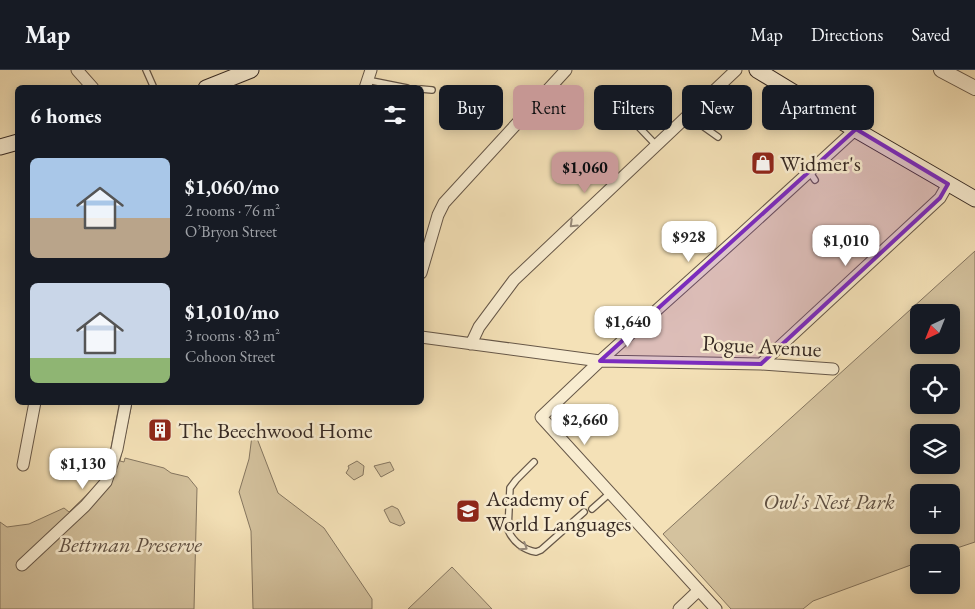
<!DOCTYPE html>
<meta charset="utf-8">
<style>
:root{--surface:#171b24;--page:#20242c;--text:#f1f3f6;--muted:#9ea1a6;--line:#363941;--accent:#c59692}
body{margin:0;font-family:"EB Garamond",serif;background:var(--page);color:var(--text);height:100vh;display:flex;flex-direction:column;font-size:19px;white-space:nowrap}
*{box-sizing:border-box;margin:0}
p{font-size:16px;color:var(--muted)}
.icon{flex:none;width:28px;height:28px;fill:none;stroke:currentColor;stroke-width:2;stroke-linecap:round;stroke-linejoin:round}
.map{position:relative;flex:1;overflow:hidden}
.details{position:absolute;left:15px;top:15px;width:409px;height:320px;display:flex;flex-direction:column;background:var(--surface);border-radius:8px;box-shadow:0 2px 12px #0003}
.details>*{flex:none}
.top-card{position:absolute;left:439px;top:15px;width:461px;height:45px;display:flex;gap:10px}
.needle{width:32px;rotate:223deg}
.controls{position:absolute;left:910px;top:234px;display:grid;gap:10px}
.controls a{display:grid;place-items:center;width:50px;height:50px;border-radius:8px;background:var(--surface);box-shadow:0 2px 12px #0003;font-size:25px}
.price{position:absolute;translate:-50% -42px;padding:0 11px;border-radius:10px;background:#fff;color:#222;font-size:16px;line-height:32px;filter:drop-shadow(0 1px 2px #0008)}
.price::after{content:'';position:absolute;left:50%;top:30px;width:15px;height:11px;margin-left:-8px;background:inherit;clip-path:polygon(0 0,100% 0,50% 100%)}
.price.selected{background:var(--accent);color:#111}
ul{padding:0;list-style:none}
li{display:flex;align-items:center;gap:15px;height:125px;padding:0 15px}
li span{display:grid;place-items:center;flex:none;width:140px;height:100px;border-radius:8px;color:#555}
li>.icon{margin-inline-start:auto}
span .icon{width:60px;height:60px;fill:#fffc;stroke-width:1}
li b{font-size:21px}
h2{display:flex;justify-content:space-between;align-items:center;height:60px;padding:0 15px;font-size:21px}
.tag{padding:0 18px;border-radius:8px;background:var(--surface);box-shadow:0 2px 12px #0003;font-size:18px;line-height:45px}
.tag.selected{background:var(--accent);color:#111}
header{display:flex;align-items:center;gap:30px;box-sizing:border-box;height:70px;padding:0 25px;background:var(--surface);border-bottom:1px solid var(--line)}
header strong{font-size:24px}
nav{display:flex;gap:28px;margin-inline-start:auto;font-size:18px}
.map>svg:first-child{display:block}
.green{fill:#d4c29e;stroke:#857660;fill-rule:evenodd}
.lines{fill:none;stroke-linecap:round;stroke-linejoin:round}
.service-casing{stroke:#665748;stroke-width:8}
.minor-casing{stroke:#665748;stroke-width:13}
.tertiary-casing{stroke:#665748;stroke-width:16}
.secondary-casing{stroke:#362923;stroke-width:17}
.service{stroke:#f8ecd0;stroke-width:5.5}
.minor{stroke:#f8ecd0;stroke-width:11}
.tertiary{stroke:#f8ecd0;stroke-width:14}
.secondary{stroke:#f8ecd0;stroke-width:15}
.oneway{stroke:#978a7a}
.marked{fill:#7b2cbf;fill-opacity:0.2;stroke:#7b2cbf;stroke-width:4;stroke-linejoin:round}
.labels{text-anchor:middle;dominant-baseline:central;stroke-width:5;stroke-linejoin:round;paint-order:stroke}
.poi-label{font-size:22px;fill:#362923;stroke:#f8ecd0;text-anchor:start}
.street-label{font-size:22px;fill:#362923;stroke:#f8ecd0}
.park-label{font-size:22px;font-style:italic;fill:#5e4f42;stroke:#f8ecd0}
</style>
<header>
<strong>Map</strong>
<nav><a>Map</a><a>Directions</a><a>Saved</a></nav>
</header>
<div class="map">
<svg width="975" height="539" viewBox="0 0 975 539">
<rect width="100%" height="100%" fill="#f4e1b7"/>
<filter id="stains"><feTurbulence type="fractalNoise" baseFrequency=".004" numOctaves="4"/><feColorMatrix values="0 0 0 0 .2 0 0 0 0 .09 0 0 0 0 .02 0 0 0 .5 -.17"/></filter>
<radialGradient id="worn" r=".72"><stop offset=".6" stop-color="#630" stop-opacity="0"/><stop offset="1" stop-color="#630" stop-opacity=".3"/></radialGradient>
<path class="green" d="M975 181V472L945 482H919V492L813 531 803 539H731L663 464ZM919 242H951V275H919ZM919 302H951V335H919ZM919 362H951V395H919ZM919 422H951V455H919Z
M118 333H132L120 391 124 392 125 388 164 398 171 403 188 407 197 418 194 539H0V452L7 457 29 454 64 438 69 442 102 410 107 388H109L119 335 117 334Z
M253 358 278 423 324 458 372 529V539H253L251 461 239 422 249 389Z
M357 391 364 396 363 405 354 410 346 403 349 398 348 396Z
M390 392 394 400 381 407 374 396Z
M392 436 398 439 405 453 400 456 390 452 384 440Z
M452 497 492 539H408Z"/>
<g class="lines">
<g class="service-casing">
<path id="service" d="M146 0 154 18
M367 10 407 18
M421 19 432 20
M687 45 718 67
M634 52 656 75
M809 101 815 110
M534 392 516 410 510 418 508 460C513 472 524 480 536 482L541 480 584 442
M592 439 610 423"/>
</g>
<g class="minor-casing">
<path id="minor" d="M77 0 93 18
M365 18 371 0
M421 203 438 145 444 133 566 0
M421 267 600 291 761 294 833 299
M471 274 479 257 514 210 736 0
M761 294 940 128 948 114
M23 395 35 332
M22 495 85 436 106 412 117 379 126 332
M679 539 699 520
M716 539 541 347 600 291 737 168 856 59"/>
</g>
<g class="tertiary-casing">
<path id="tertiary" d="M941 0 975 18"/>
</g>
<g class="secondary-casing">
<path id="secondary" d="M757 0 844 53 975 129
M206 18 251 0
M0 77 18 72"/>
</g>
<use href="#service" class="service"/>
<use href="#minor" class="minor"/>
<use href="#tertiary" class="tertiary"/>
<use href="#secondary" class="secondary"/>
</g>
<defs><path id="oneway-chevron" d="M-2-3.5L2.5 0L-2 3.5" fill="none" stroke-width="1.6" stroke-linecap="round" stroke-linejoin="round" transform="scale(1.25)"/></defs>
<g class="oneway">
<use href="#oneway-chevron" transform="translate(573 154) rotate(136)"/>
<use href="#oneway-chevron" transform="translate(524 477) rotate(33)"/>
</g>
<path class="marked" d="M856 59 948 114 940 128 761 294 600 291Z"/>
<defs>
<g id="shop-square" transform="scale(1.25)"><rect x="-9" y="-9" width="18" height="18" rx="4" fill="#8f2418" stroke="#f8ecd0"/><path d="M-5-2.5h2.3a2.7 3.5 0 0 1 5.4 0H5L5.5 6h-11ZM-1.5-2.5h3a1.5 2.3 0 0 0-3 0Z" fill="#fff"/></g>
<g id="building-square" transform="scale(1.25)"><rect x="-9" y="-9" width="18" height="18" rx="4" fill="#8f2418" stroke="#f8ecd0"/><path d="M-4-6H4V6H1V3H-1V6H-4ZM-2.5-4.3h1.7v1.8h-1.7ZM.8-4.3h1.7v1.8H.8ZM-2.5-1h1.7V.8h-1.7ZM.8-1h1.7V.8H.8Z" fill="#fff"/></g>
<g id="school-square" transform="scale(1.25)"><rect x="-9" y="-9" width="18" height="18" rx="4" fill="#8f2418" stroke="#f8ecd0"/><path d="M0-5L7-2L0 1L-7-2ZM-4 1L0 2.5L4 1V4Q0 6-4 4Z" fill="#fff"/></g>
</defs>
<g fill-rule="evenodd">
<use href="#shop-square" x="763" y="93"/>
<use href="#building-square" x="160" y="360"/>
<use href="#school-square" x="468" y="441"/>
</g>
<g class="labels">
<g class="poi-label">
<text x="780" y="93">Widmer's</text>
<text x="178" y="360">The Beechwood Home</text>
<text x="486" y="428">Academy of<tspan x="486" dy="25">World Languages</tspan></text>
</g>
<g class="street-label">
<text transform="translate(762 276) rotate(3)">Pogue Avenue</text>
</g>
<g class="park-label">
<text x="829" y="431">Owl's Nest Park</text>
<text x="130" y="474">Bettman Preserve</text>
</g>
</g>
<rect width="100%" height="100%" filter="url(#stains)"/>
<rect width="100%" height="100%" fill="url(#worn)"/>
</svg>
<div class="controls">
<a><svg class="needle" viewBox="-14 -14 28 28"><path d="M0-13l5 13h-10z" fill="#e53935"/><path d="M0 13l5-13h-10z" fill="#9ea1a6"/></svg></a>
<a><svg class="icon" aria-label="locate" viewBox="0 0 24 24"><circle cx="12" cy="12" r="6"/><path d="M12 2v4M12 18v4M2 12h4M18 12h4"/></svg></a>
<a><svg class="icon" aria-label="layers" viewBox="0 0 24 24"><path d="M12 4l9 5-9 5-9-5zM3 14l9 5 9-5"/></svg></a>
<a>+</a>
<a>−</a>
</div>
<b class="price selected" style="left:585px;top:124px">$1,060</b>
<b class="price" style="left:689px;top:193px">$928</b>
<b class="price" style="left:846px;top:197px">$1,010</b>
<b class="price" style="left:628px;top:278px">$1,640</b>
<b class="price" style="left:585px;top:376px">$2,660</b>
<b class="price" style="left:83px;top:420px">$1,130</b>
<div class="top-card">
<a class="tag">Buy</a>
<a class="tag selected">Rent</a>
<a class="tag">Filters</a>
<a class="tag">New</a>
<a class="tag">Apartment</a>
</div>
<section class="details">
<h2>6 homes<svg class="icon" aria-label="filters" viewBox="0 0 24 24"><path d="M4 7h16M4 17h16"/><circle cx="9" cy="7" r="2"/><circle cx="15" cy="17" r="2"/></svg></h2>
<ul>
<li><span style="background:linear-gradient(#a9c7e8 60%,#b9a48a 0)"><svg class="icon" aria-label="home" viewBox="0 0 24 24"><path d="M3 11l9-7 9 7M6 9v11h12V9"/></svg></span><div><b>$1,060/mo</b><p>2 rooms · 76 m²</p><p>O’Bryon Street</p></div></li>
<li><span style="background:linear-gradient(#c9d6e8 75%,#8fb573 0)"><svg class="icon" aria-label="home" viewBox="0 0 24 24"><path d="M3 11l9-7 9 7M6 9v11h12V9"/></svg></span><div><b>$1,010/mo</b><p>3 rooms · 83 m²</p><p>Cohoon Street</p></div></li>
</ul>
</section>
</div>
